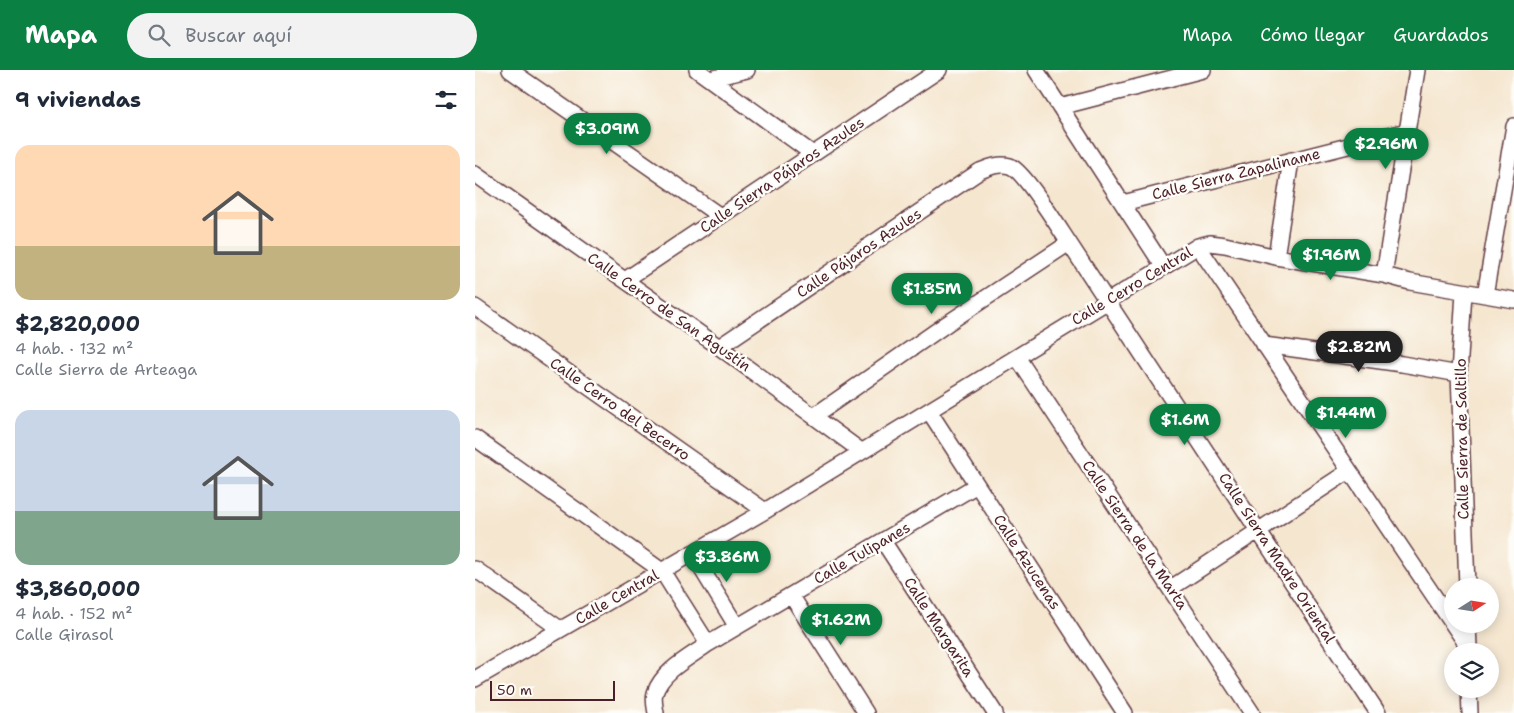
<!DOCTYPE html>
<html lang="es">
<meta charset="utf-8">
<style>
:root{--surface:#fff;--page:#f2f2f3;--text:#1f2937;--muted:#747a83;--accent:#0b8043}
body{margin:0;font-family:"Shantell Sans",sans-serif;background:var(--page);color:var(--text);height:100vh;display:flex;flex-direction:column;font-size:19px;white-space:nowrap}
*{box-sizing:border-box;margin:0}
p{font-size:16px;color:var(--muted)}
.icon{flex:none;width:28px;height:28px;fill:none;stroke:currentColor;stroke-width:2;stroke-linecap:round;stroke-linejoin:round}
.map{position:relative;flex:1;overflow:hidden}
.side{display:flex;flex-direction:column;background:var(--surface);width:475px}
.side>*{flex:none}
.needle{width:32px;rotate:78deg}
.fabs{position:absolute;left:969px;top:508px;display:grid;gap:10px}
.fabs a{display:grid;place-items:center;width:55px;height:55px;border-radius:50%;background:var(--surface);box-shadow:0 2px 12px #0003;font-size:25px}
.scale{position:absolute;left:15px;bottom:12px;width:125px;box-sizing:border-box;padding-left:5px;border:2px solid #4a1f2b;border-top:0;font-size:14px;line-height:18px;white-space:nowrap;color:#4a1f2b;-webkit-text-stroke:4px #fdfcf7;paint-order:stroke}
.price{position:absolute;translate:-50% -42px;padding:0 11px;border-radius:18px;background:var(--accent);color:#fff;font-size:16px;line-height:32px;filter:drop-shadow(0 1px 2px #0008)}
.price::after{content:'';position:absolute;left:50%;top:30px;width:15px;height:11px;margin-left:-8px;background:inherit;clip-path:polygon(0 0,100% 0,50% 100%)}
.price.selected{background:#222;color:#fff}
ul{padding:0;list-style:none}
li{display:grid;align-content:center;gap:10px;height:265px;padding:0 15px}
li span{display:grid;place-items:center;height:155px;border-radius:15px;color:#555}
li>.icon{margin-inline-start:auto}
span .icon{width:90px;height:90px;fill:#fffc;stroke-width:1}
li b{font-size:21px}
h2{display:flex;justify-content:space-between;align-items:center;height:60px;padding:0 15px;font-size:21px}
header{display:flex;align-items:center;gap:30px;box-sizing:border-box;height:70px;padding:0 25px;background:var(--accent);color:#fff}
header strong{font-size:24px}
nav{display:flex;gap:28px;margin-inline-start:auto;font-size:18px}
.search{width:350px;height:45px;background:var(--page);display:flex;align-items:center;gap:12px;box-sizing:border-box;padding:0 18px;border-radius:28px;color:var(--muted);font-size:19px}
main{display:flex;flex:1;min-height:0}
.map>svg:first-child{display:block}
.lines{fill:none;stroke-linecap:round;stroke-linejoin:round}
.minor-casing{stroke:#643d44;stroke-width:18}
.minor{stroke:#fff;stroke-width:15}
.labels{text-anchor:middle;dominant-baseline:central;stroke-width:5;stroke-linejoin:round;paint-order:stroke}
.street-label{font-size:15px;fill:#4a1f2b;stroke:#fdfcf7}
</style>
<header>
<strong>Mapa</strong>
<div class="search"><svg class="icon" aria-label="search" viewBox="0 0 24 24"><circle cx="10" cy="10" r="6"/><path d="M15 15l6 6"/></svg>Buscar aquí</div>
<nav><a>Mapa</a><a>Cómo llegar</a><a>Guardados</a></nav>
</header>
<main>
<section class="side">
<h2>9 viviendas<svg class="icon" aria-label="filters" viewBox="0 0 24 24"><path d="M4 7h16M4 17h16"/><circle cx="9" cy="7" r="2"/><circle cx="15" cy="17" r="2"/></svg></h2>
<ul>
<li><span style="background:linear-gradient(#ffd9b3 65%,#c2b280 0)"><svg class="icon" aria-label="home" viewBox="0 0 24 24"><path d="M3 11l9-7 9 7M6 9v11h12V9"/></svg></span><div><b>$2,820,000</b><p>4 hab. · 132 m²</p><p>Calle Sierra de Arteaga</p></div></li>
<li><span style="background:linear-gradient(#c9d6e8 65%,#7fa58c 0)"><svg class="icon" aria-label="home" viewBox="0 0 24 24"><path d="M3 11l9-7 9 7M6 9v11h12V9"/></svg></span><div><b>$3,860,000</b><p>4 hab. · 152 m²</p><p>Calle Girasol</p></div></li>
</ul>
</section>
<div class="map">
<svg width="1039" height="643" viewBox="0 0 1039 643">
<rect width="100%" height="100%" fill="#fdfcf7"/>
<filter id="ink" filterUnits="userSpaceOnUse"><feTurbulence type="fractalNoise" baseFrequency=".02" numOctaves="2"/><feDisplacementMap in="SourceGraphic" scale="10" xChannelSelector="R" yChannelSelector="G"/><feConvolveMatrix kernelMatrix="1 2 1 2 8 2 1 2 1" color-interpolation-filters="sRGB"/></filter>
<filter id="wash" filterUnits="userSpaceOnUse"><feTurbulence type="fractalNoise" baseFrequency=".0096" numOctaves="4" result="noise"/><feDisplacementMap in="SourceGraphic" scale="20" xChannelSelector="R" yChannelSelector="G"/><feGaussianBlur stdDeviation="1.12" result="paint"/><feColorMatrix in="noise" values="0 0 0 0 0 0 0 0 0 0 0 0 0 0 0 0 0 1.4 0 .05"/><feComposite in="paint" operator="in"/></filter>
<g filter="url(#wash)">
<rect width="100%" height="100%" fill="#f5e6cf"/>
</g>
<g filter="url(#ink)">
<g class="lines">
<g class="minor-casing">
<path id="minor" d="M35 0 245 146
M222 0 338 84
M561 0 688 196
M235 9 272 0
M585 37 728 0
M0 104 244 277 386 381
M648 133 932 61
M723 176 994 578
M801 187 816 90
M909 205 942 0
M150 210 464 0
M989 222 984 304 992 516
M1010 225 1039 56
M0 237 290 441
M789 275 927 294 984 304
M244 277 505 101C515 97 524 93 535 96 549 101 584 158 594 173L903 643
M542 287 777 643
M454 341 650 643
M339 346 473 253 594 173
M0 368 187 501 233 574
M408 471 520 643
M217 483 262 557
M0 499 85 559
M696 518 874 401
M316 525 391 643
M993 554 994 577
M0 609 290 441 723 176 735 173 750 175 801 187 909 205 935 212 1039 230
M994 619 995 643
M181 643C180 637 178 629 180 623 187 601 215 587 233 574L502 415"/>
</g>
<use href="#minor" class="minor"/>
</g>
</g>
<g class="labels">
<g class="street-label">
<text transform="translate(761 104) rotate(-14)">Calle Sierra Zapaliname</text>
<text transform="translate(307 105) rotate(-34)">Calle Sierra Pájaros Azules</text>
<text transform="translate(384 183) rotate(-34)">Calle Pájaros Azules</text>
<text transform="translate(657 216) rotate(-31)">Calle Cerro Central</text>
<text transform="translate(194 242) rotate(35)">Calle Cerro de San Agustín</text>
<text transform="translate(145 339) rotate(35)">Calle Cerro del Becerro</text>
<text transform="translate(987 369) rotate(-91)">Calle Sierra de Saltillo</text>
<text transform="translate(660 465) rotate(56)">Calle Sierra de la Marta</text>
<text transform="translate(387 483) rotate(-30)">Calle Tulipanes</text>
<text transform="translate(802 488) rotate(57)">Calle Sierra Madre Oriental</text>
<text transform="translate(552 492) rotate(57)">Calle Azucenas</text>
<text transform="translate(142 527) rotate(-30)">Calle Central</text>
<text transform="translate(464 557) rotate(57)">Calle Margarita</text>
</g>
</g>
</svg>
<div class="fabs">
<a><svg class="needle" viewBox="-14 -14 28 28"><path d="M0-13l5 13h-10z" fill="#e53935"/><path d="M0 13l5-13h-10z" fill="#747a83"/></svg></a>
<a><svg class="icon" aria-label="layers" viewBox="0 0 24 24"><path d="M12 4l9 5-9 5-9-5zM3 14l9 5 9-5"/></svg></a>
</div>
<div class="scale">50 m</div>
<b class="price" style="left:132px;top:85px">$3.09M</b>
<b class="price" style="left:911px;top:100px">$2.96M</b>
<b class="price" style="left:856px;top:211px">$1.96M</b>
<b class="price" style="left:457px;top:245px">$1.85M</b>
<b class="price selected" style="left:884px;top:303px">$2.82M</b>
<b class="price" style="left:871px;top:369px">$1.44M</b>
<b class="price" style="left:710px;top:376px">$1.6M</b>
<b class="price" style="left:252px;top:513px">$3.86M</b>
<b class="price" style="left:366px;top:576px">$1.62M</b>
</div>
</main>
